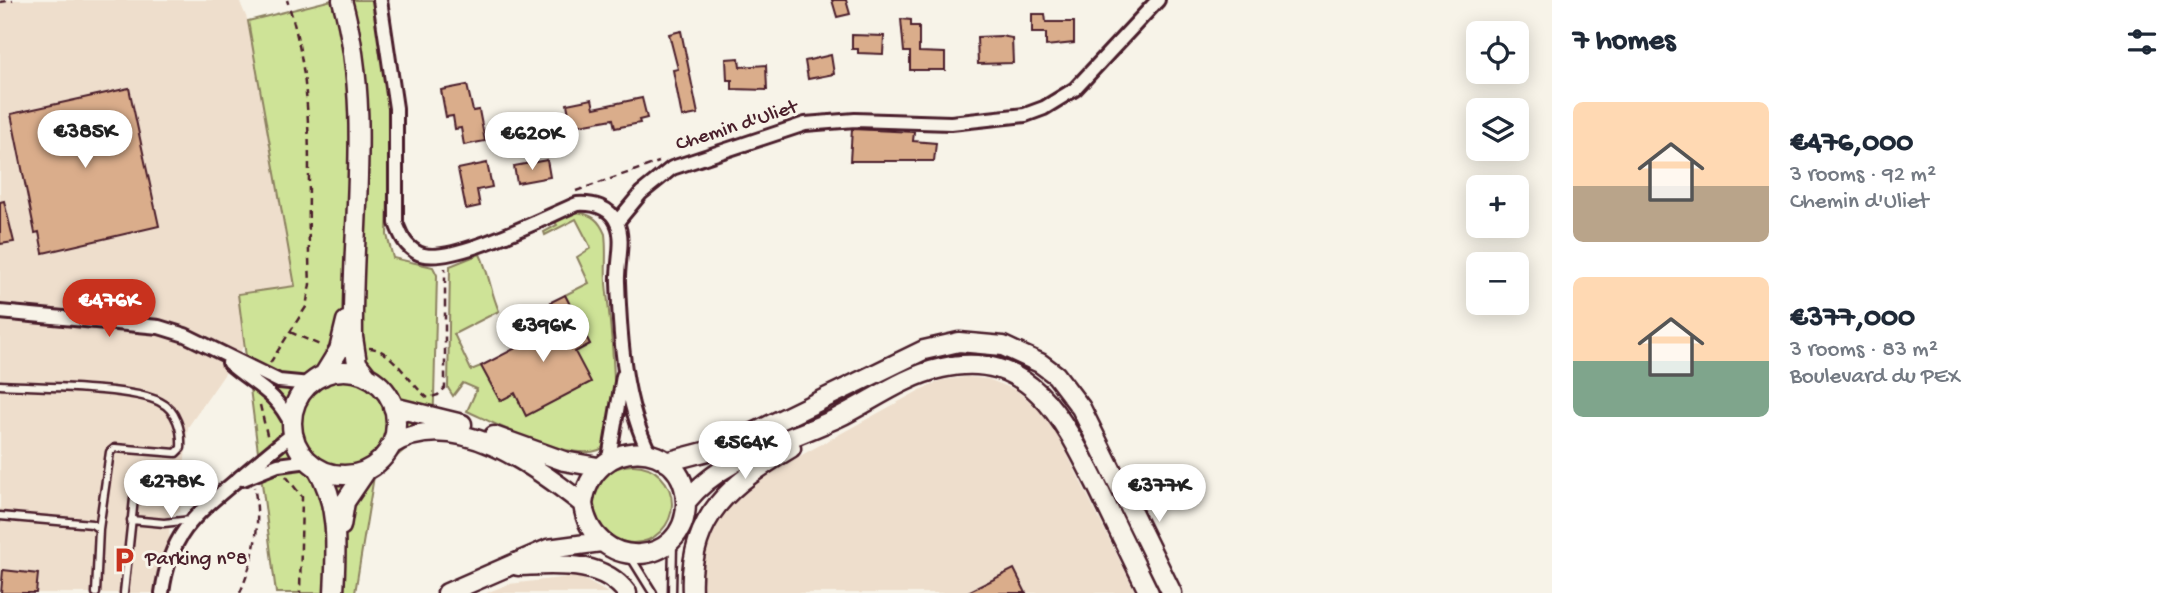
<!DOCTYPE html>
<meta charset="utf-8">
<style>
:root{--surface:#fff;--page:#f6f6f7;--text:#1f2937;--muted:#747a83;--accent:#c8321e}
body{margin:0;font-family:"Gochi Hand",sans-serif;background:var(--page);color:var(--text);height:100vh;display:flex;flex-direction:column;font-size:26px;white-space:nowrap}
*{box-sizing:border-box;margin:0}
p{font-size:23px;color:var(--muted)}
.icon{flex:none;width:38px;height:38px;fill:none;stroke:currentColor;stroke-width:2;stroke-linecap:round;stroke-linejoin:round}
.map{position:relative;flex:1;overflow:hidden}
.details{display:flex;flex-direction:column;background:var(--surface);width:630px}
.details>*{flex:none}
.controls{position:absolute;left:1466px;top:21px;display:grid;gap:14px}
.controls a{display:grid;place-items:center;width:63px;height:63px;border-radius:10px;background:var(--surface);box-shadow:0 4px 18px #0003;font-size:35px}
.price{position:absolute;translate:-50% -60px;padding:0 16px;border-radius:24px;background:#fff;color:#222;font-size:23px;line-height:46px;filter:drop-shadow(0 2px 4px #0008)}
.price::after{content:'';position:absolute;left:50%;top:42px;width:21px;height:16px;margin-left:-10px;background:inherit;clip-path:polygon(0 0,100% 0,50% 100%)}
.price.active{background:var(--accent);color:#fff}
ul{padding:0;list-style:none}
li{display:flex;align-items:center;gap:21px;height:175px;padding:0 21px}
li span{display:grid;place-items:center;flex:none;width:196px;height:140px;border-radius:10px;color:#555}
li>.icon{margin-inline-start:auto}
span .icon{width:84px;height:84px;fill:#fffc;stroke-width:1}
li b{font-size:30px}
h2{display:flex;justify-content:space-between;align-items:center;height:84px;padding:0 21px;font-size:30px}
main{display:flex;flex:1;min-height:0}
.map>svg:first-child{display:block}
.built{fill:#eedecc}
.green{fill:#cee397;stroke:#8c8161;stroke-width:2}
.building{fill:#daad8b;stroke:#4a1f2b;stroke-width:2}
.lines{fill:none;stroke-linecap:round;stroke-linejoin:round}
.lane-casing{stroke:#4a1f2b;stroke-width:11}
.street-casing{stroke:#4a1f2b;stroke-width:18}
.secondary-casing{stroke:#4a1f2b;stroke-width:23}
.path{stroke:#4a1f2b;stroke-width:2.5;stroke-dasharray:7 5;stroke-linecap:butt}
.lane{stroke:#f7f3e8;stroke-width:6}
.street{stroke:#f7f3e8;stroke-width:12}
.secondary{stroke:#f7f3e8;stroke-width:18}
.labels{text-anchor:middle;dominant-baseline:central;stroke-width:6;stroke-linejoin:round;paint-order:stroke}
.street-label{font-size:21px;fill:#4a1f2b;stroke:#f7f3e8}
.poi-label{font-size:21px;fill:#4a1f2b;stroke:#f7f3e8;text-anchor:start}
</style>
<main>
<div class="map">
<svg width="1552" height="593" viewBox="0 0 1552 593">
<rect width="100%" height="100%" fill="#f7f3e8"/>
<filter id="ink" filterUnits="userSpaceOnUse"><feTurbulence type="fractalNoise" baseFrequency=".0143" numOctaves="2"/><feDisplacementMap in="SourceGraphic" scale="14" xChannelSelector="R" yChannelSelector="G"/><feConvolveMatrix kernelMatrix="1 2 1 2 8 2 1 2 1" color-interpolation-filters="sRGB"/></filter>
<g filter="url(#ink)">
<path class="built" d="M0 0H239L248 21 295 286 238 294 244 346 188 427 180 511 169 517 171 593H0Z
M967 377 988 379 1016 390 1037 407 1060 440 1136 593H702L704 554 720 515 735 496 758 479 922 389 942 380Z
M578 576 608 593H486L509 584Z"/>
<path class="green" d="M332 0H383L390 112 387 235 393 258 433 267 437 275 433 439 411 444 374 476 355 593H276L238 294 295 286 248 21Z
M577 212C593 215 599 220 605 234 607 251 605 266 606 283 608 309 627 439 599 450 568 462 496 424 467 411L477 389 463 383 453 396 448 388 450 266 480 254C489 273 490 290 499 311L454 334 471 370 481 366 500 401 515 393 526 416 590 382 572 354 590 344 565 295 589 283 577 257 591 248 576 219 545 235 544 232 557 225 554 221Z
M594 504a39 39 0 1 1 78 0a39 39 0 1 1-78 0Z"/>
<path class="building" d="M832 0H846L850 14 837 17Z
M1032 14H1045L1046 22H1074V43L1046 46V33H1032Z
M901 19 911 20V26H919V52L945 53V70H910V52H904Z
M681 31 698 114 682 117 673 70 678 69 669 34Z
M852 35 884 36 883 54 858 53V49H852Z
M1001 36 1012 38 1013 63 978 64 977 37Z
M831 55 834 74 808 79 805 61Z
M739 58 740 67 766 65 767 90 732 89V80H727L726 59Z
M467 85 473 111 479 110 485 141 464 145 461 128 455 129 453 116 446 117 441 90Z
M129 88 159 226 43 253 39 232 35 233 11 114Z
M642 98 647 118 639 120 640 123 615 128 613 119 580 125 579 123 571 124 567 104 592 99 594 108Z
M852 129 914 132 913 141 936 143 934 161H850Z
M547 160 550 177 517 183 514 166Z
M487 163 492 187 477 190 480 206 466 209 458 169Z
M4 201 14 242 0 244V202Z
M565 295 590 344 575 352 591 382 526 416 515 393 500 401 481 366 562 324 551 302Z
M1014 569 1026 593H966Z
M3 570 38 574 36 593H1Z"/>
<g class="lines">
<g class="lane-casing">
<path id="lane" d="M0 385C36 387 133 387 160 402 177 410 182 431 181 448L176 453 115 448 110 452 99 529
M0 516 92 524 99 529 96 593
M131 520 164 523 191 520
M630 556 653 593
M124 593 135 489 158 492
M672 593 673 543"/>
</g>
<g class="street-casing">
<path id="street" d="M380 0 396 108V223C401 236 405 246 418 253 447 268 545 217 577 204 593 203 610 207 617 223 625 239 617 264 618 282 620 337 624 404 650 454
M617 222 641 193 672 168 805 124 855 120 951 123 1025 115 1044 108 1075 89 1158 0
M0 312 159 327 185 335 279 381 310 384
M229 363C255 386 276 391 292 426
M609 458 623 376
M243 479 278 465 309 461
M162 593C170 533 195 515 238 479 256 464 274 448 293 434"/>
</g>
<g class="secondary-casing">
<path id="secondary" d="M342 0C373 110 351 225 353 337L357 363 368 377
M292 423a52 52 0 1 1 104 0a52 52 0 1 1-104 0Z
M323 376 339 350 346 321
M393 407 462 424
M494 436 564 461 598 467
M391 445C454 406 534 465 583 504 592 573 686 569 686 503 686 437 592 434 583 504
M666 462 727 446 924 350 959 342 1003 346 1040 363 1056 375 1081 408 1172 593
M317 468C340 506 336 549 334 593
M686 502C722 456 787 442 837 418 872 401 904 376 942 368 1031 348 1065 422 1098 488 1115 523 1132 558 1149 593
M341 526 345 502 366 471
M518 566C555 565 602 559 627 593
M447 593 548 549 601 542
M692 593C688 516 731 484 791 448"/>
</g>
<path class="path" d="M0 2 13 0
M576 191 659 162
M290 332 322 346
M369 348C392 348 409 384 428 398L438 395 445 388V268
M270 363 306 307 310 284C305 186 319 96 287 0
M260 405 268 439
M286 476 302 497 300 593
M240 593C254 560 262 522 254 487"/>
<use href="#lane" class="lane"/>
<use href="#street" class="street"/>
<use href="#secondary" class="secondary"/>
</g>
</g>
<defs>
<g id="parking-bare" transform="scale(2.1)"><path d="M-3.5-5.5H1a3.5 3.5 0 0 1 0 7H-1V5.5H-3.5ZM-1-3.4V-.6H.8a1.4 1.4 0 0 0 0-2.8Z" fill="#c8321e" stroke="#f7f3e8" stroke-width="2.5" paint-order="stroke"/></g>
</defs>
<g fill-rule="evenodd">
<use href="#parking-bare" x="124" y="560"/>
</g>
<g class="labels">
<g class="street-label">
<text transform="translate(737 127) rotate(-18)">Chemin d'Uliet</text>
</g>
<g class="poi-label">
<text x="145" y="560">Parking n°8</text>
</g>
</g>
</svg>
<div class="controls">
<a><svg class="icon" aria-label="locate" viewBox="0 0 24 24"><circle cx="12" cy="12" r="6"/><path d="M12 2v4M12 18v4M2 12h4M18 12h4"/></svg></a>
<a><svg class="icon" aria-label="layers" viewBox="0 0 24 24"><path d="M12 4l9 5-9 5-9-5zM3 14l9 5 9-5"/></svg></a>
<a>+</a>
<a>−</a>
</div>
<b class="price" style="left:85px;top:170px">€385K</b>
<b class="price" style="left:532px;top:172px">€620K</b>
<b class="price active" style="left:109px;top:339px">€476K</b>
<b class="price" style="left:543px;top:364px">€396K</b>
<b class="price" style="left:745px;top:481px">€564K</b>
<b class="price" style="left:171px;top:520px">€278K</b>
<b class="price" style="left:1159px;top:524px">€377K</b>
</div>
<section class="details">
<h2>7 homes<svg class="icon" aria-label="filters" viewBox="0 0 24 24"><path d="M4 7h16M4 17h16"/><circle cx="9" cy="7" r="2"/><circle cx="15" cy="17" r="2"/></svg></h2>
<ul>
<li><span style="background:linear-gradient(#ffd9b3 60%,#b9a48a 0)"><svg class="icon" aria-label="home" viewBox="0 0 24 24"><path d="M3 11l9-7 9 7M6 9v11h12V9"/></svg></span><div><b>€476,000</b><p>3 rooms · 92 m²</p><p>Chemin d'Uliet</p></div></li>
<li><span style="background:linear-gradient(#ffd9b3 60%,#7fa58c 0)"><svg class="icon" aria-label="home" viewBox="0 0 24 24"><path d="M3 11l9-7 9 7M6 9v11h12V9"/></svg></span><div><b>€377,000</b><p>3 rooms · 83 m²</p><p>Boulevard du PEX</p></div></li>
</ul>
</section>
</main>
